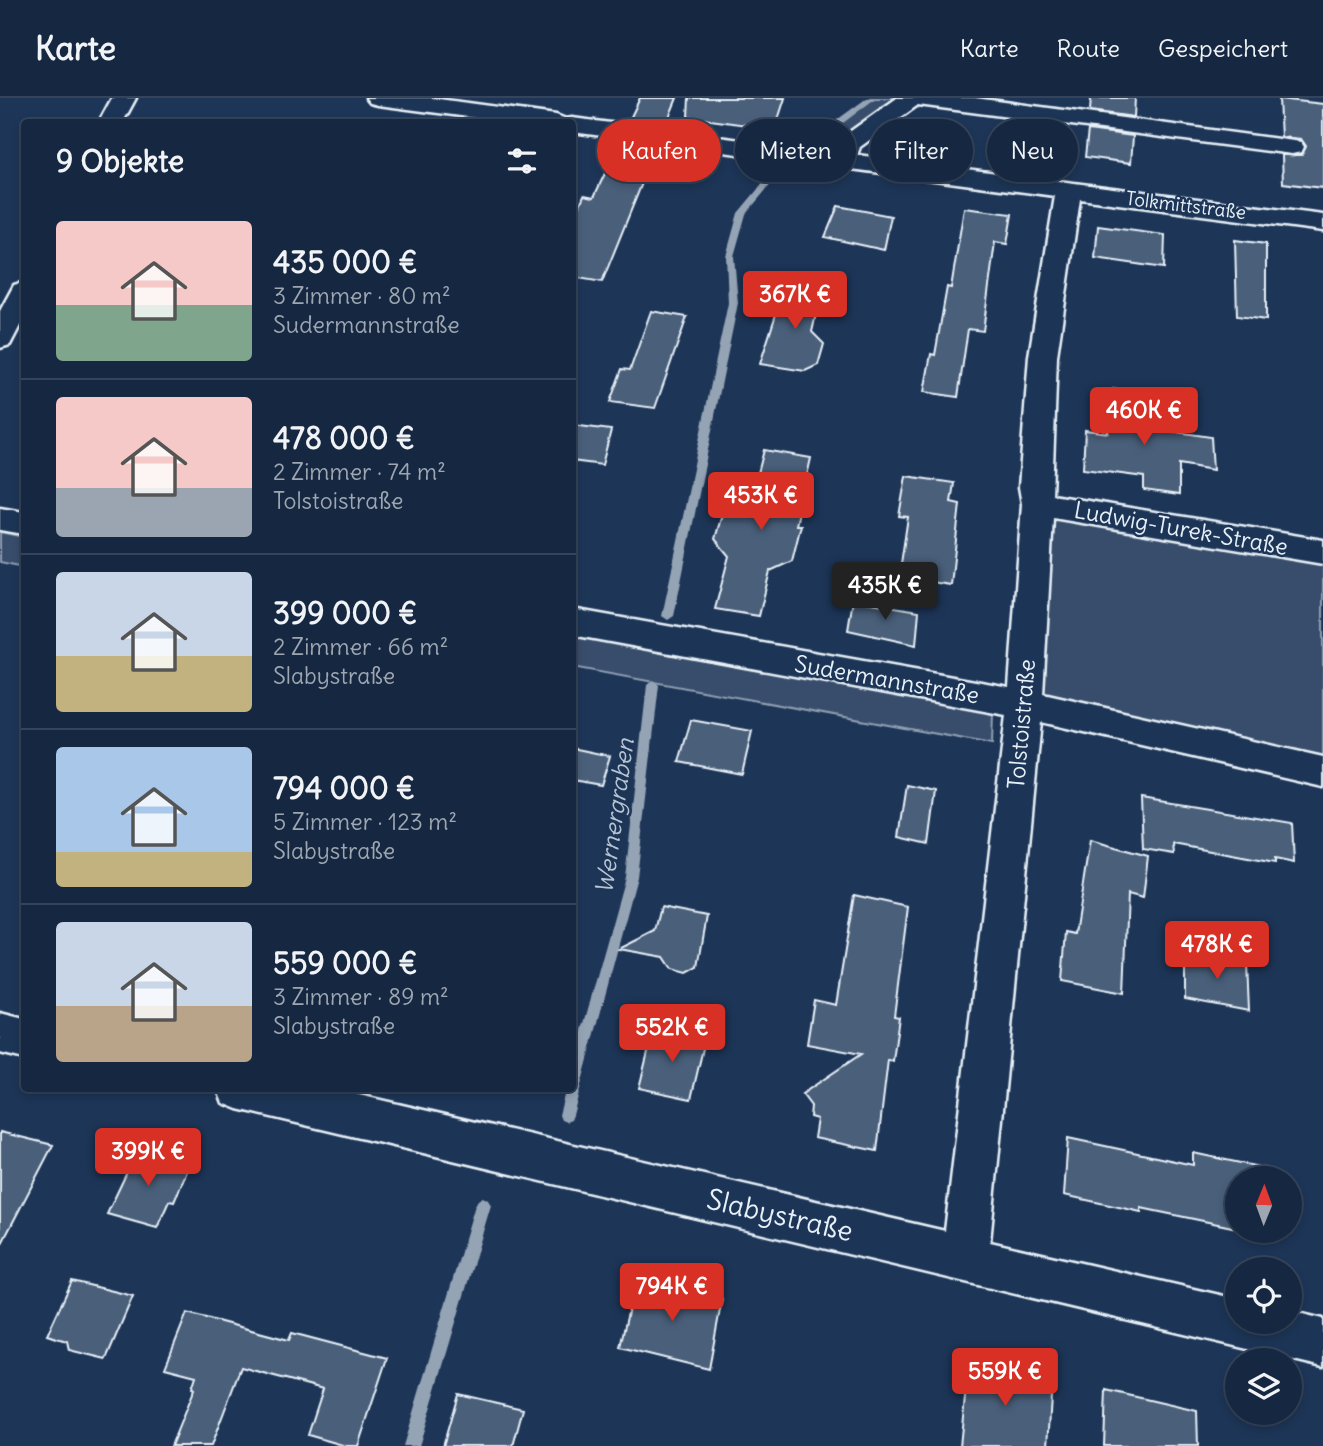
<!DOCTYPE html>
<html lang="de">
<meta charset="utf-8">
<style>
:root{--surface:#162841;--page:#1f3048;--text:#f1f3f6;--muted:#9ea6b1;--line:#35445a;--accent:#d93025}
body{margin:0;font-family:Delius,sans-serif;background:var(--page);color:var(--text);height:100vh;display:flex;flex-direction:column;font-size:26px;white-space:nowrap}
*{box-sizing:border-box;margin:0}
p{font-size:23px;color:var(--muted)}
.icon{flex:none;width:38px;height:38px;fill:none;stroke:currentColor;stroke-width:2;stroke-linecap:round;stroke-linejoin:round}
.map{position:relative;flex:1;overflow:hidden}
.details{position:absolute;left:21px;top:21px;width:555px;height:973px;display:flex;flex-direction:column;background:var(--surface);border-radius:7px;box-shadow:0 4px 10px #0003,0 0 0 2px var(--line)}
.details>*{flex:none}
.top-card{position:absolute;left:597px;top:21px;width:621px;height:63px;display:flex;gap:14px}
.needle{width:46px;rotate:1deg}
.buttons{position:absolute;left:1225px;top:1068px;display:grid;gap:14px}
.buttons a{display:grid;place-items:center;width:77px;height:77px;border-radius:50%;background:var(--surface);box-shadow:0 4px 10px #0003,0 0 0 2px var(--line);font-size:35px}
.price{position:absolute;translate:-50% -60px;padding:0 16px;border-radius:7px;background:var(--accent);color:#fff;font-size:23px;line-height:46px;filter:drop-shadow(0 2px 4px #0008)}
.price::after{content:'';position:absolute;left:50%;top:42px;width:21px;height:16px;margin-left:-10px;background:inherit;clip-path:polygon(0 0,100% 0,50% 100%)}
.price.current{background:#222;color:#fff}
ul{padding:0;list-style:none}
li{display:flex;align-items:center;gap:21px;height:175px;padding:0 35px}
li+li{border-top:2px solid var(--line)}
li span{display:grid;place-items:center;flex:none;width:196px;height:140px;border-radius:7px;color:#555}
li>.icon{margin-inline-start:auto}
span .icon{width:84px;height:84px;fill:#fffc;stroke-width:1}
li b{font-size:30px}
h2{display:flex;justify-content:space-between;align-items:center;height:84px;padding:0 35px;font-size:30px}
.chip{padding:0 24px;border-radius:32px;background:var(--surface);box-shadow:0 4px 10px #0003,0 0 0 2px var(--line);font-size:24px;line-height:63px}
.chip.current{background:var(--accent);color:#fff}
header{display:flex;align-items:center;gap:42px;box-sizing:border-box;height:98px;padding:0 35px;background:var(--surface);border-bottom:2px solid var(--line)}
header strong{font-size:33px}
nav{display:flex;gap:38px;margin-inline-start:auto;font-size:24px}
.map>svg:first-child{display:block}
.green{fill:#374d6c;stroke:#909fb2;stroke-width:2}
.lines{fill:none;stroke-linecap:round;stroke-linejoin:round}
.stream{fill:#95a4b5;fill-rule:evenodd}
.building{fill:#495e7a;stroke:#e8f1f8;stroke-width:2}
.minor-casing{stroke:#e8f1f8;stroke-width:5}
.minor{fill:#1d3557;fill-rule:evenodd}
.labels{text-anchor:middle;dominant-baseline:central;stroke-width:5;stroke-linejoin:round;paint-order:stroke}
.far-street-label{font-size:19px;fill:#e8f1f8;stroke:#1d3557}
.street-label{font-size:23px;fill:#e8f1f8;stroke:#1d3557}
.water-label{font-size:24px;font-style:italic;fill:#b7c4d1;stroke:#1d3557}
.near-street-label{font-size:28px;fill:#e8f1f8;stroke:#1d3557}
</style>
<header>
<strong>Karte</strong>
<nav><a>Karte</a><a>Route</a><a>Gespeichert</a></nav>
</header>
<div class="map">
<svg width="1323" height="1348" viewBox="0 0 1323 1348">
<rect width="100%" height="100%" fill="#1d3557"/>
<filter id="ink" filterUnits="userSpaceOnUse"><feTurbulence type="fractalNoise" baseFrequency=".0143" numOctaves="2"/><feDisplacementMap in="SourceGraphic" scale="14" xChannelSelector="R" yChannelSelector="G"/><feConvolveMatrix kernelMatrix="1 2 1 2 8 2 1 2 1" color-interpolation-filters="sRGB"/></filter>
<g filter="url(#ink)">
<path class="green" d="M870 0H900L835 50 807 47Z
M1053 415 1323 462V659L1044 596Z
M0 434 24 439V469L0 464Z
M572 538 993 614 992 646 572 569Z"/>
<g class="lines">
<path class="stream" d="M867 0H876L814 47H808V43Z
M784 60 791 62 746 116 734 158 738 205 674 518 668 522 662 518 728 205 726 158 738 115Z
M653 582 659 587 637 779 573 1017 571 1022 566 1024 561 1022 559 1017 566 990H572V968L625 779 647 587Z
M483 1099 488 1102 491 1107 419 1348H403L475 1107 478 1102Z"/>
</g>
<path class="building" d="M640 0H677L665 29 628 25Z
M689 0H785L775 31 688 19Z
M1091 0H1135L1134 19 1090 13Z
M1279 1 1323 6V90L1283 85 1282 57H1302L1306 48 1301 41 1281 39Z
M1088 32 1133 38 1131 65 1085 59Z
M620 43 657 48 602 184 572 179V126L584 97 594 99Z
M838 108 891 118 884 152 825 139Z
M964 110 1012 116 1007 146 995 144 983 233 968 231 958 299 924 294 931 256 935 257 947 189 951 190Z
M1098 128 1165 137 1164 170 1095 160Z
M1235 142 1266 146V222L1237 218Z
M786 185 822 190 812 234 824 246 818 267 805 273 760 266Z
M651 213 687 219 655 310 610 304 622 271 630 272Z
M1113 291 1144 296 1143 329 1211 339 1213 372 1179 366V397L1144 392V379L1083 371 1085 332 1108 335Z
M572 327 611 332 602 367 572 363Z
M764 352 811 360 796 427H801L792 463 770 473 759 518 715 511 729 458 715 441 725 406 749 410Z
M906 378 954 385 951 404 960 406 951 487 899 479 908 419 899 418Z
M853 502 919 513 916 547 848 532Z
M691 622 752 633 742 676 679 664Z
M572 650 610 658 601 687 572 682Z
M907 687 936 693 929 746 899 739Z
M1141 700 1292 725 1294 765 1275 761V765L1173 746 1174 756 1143 751Z
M1090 742 1148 758 1143 800 1128 796 1124 895 1062 883 1066 834 1075 836Z
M854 797 908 809 894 918 899 919 893 963 888 962 877 1053 814 1040 817 1021 810 1019 811 1008 802 996 861 956 807 946 814 902 836 907Z
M661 809 707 818 698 869 687 875 672 871 664 859 619 851 655 833Z
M1185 854 1247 865 1249 913 1185 901Z
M654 930 705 942 691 1001 639 990Z
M0 1034 53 1047 0 1149Z
M1068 1040 1193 1067V1055L1269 1071 1270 1080H1237V1130L1141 1110V1114L1064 1097Z
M138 1051 186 1063 183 1070 188 1071 174 1104 169 1103 157 1130 107 1116Z
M636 1180 722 1201 709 1271 620 1249Z
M72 1183 133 1198 106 1261 69 1252 67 1243 47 1237Z
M187 1215 289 1242 292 1235 387 1260 358 1348H346L308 1337 323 1291 241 1269 211 1348H171L194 1291 192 1290 196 1278 165 1270Z
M969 1261 1052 1281 1048 1348H960Z
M1106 1292 1197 1313 1198 1348H1104Z
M458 1296 523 1311 513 1348H443Z"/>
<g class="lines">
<g class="minor-casing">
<path id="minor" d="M112 0H136L123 24H99Z
M366 0H431L556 17 566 21 572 20 833 54 841 40 897 0H975L1301 44 1304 49 1301 54 1292 56 918 7 860 49 857 57 1323 117V133L1080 101 1057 258 1052 397 1323 442V466L1053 420 1043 596 1323 659V689L1041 624 990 1144 1237 1201V1223H1290V1213L1323 1221V1269L238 1011 223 1005 217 990H329L945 1133 1006 617 572 537V511L1009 589 1022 406 1019 389 1029 258 1055 98 572 34V24H506L378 7 370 5Z
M24 184V220L10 247 0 250V213L14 187Z
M0 410 24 414V436L0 432Z
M0 915 24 921V961L0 955Z"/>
</g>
<use href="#minor" class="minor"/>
</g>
</g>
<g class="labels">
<g class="far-street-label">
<text transform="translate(1186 107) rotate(7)">Tolkmittstraße</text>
</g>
<g class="street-label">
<text transform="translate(1181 430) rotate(10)">Ludwig-Turek-Straße</text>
<text transform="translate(887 581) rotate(10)">Sudermannstraße</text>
<text transform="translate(1021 626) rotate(-85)">Tolstoistraße</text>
</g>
<g class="water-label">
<text transform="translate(614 718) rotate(-82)">Wernergraben</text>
</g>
<g class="near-street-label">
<text transform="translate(780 1117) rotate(13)">Slabystraße</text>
</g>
</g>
</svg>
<div class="buttons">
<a><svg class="needle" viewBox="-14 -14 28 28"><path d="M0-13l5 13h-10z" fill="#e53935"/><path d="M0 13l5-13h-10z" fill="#9ea6b1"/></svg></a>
<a><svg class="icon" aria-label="locate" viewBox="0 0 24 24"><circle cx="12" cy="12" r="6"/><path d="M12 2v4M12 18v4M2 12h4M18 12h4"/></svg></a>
<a><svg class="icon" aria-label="layers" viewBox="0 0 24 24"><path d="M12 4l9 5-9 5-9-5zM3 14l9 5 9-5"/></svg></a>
</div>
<b class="price" style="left:795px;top:233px">367K €</b>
<b class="price" style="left:1144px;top:349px">460K €</b>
<b class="price" style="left:761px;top:434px">453K €</b>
<b class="price current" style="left:885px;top:524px">435K €</b>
<b class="price" style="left:1217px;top:883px">478K €</b>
<b class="price" style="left:672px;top:966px">552K €</b>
<b class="price" style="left:148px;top:1090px">399K €</b>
<b class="price" style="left:672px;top:1225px">794K €</b>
<b class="price" style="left:1005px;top:1310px">559K €</b>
<div class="top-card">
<a class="chip current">Kaufen</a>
<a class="chip">Mieten</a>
<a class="chip">Filter</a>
<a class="chip">Neu</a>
</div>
<section class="details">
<h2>9 Objekte<svg class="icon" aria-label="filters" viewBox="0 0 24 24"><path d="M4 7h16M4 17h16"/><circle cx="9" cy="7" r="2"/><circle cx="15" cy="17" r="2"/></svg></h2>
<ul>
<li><span style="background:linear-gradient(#f6c9c9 60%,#7fa58c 0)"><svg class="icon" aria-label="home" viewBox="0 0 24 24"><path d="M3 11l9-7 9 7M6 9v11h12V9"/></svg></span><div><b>435 000 €</b><p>3 Zimmer · 80 m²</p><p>Sudermannstraße</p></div></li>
<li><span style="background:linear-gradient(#f6c9c9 65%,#9aa5b1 0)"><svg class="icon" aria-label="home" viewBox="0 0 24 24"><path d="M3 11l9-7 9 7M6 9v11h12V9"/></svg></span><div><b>478 000 €</b><p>2 Zimmer · 74 m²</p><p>Tolstoistraße</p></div></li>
<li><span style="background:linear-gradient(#c9d6e8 60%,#c2b280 0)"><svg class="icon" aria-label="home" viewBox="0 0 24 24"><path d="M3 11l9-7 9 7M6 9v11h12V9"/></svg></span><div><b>399 000 €</b><p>2 Zimmer · 66 m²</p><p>Slabystraße</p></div></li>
<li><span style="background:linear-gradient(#a9c7e8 75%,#c2b280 0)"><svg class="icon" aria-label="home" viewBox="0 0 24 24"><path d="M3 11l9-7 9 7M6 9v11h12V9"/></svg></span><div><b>794 000 €</b><p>5 Zimmer · 123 m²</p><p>Slabystraße</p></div></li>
<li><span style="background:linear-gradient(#c9d6e8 60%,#b9a48a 0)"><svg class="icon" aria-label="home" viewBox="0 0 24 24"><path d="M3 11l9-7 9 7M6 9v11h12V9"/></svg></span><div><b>559 000 €</b><p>3 Zimmer · 89 m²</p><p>Slabystraße</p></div></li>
</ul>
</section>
</div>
